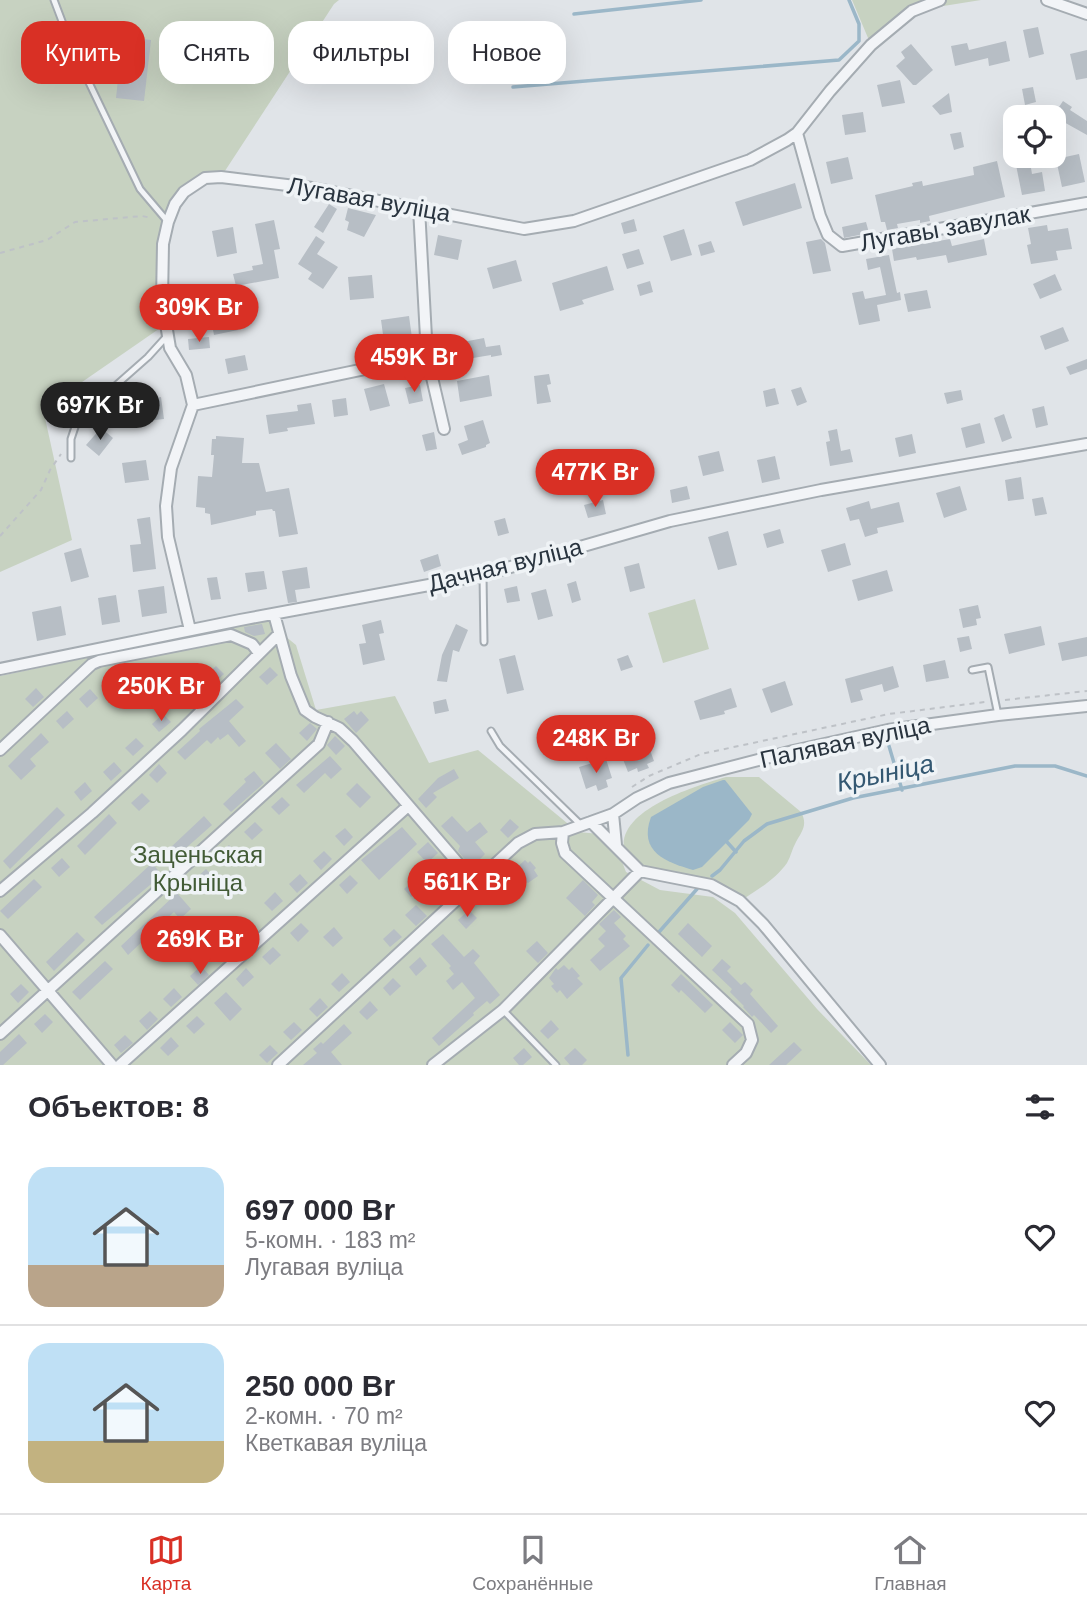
<!DOCTYPE html>
<html lang="ru">
<meta charset="utf-8">
<style>
:root{--surface:#fff;--page:#f2f2f3;--text:#2b2b33;--muted:#7c7c81;--line:#e1e1e2;--accent:#d93025}
body{margin:0;font-family:Helvetica,sans-serif;background:var(--page);color:var(--text);height:100vh;display:flex;flex-direction:column;font-size:26px;white-space:nowrap}
*{box-sizing:border-box;margin:0}
p{font-size:23px;color:var(--muted)}
.icon{flex:none;width:38px;height:38px;fill:none;stroke:currentColor;stroke-width:2;stroke-linecap:round;stroke-linejoin:round}
.map{position:relative;height:1065px;overflow:hidden}
.details{display:flex;flex-direction:column;background:var(--surface);flex:1}
.details>*{flex:none}
.banner{position:absolute;left:21px;top:21px;width:700px;height:63px;display:flex;gap:14px}
.buttons{position:absolute;left:1003px;top:105px;display:grid;gap:14px}
.buttons a{display:grid;place-items:center;width:63px;height:63px;border-radius:14px;background:var(--surface);box-shadow:0 7px 28px #0002;font-size:35px}
.price{position:absolute;translate:-50% -60px;padding:0 16px;border-radius:24px;background:var(--accent);color:#fff;font-size:23px;line-height:46px;filter:drop-shadow(0 2px 4px #0008)}
.price::after{content:'';position:absolute;left:50%;top:42px;width:21px;height:16px;margin-left:-10px;background:inherit;clip-path:polygon(0 0,100% 0,50% 100%)}
.price.selected{background:#222;color:#fff}
ul{padding:0;list-style:none}
li{display:flex;align-items:center;gap:21px;height:175px;padding:0 28px}
li+li{border-top:2px solid var(--line)}
li span{display:grid;place-items:center;flex:none;width:196px;height:140px;border-radius:21px;color:#555}
li>.icon{margin-inline-start:auto}
span .icon{width:84px;height:84px;fill:#fffc;stroke-width:1}
li b{font-size:30px}
h2{display:flex;justify-content:space-between;align-items:center;height:84px;padding:0 28px;font-size:30px}
.chip{padding:0 24px;border-radius:21px;background:var(--surface);box-shadow:0 7px 28px #0002;font-size:24px;line-height:63px}
.chip.selected{background:var(--accent);color:#fff}
.tabs{display:flex;justify-content:space-around;align-items:center;height:98px;border-top:2px solid var(--line);background:var(--surface);font-size:19px;color:var(--muted)}
.tabs a{display:grid;justify-items:center;gap:4px}
.tabs .selected{color:var(--accent)}
.map>svg:first-child{display:block}
.green{fill:#c7d2c1}
.water{fill:#9bb7c8}
.lines{fill:none;stroke-linecap:round;stroke-linejoin:round}
.stream{stroke:#9bb7c8;stroke-width:3.5}
.building{fill:#b7bec5}
.service-casing{stroke:#a5acb2;stroke-width:9}
.minor-casing{stroke:#a5acb2;stroke-width:14}
.path{stroke:#bec2c7;stroke-width:2;stroke-dasharray:5 5;stroke-linecap:butt}
.service{stroke:#f2f4f7;stroke-width:5}
.minor{stroke:#f2f4f7;stroke-width:10}
.labels{text-anchor:middle;dominant-baseline:central;stroke-width:7;stroke-linejoin:round;paint-order:stroke}
.street-label{font-size:24px;fill:#29343f;stroke:#eff3f6}
.park-label{font-size:24px;fill:#425b36;stroke:#eff3f6}
.water-label{font-size:26px;font-style:italic;fill:#345872;stroke:#eff3f6}
</style>
<div class="map">
<svg width="1087" height="1065" viewBox="0 0 1087 1065">
<rect width="100%" height="100%" fill="#e0e4e8"/>
<path class="green" d="M0 0H339L334 4 221 177 193 185 168 222 166 324 43 409 72 540 0 572Z
M852 0H981L912 11 871 45Z
M695 599 709 649 663 663 648 613Z
M279 617 285 636 296 645 316 710 395 696 429 763 478 750 578 832 600 834 610 844 611 851 621 859 626 872 660 890 713 897 735 913 817 1009 871 1065H0V676Z
M726 777H759L801 812C808 825 802 831 796 842 792 849 791 856 787 863 775 880 757 890 740 901 711 882 676 883 643 872 634 868 625 858 624 849 618 809 696 786 726 777Z"/>
<path class="water" d="M723 780H725L752 814 749 820 702 867 693 870C666 862 638 852 651 817L703 787Z"/>
<g class="lines">
<path class="stream" d="M574 14 701 0
M513 87 839 60 859 41V24L849 0
M889 746 902 790
M727 842 736 852
M712 876 720 870 744 841 767 824 853 798 1015 766H1055L1087 776
M659 932 697 889
M628 1055 621 978 648 945"/>
</g>
<path class="building" d="M1038 27 1044 54 1029 58 1023 30Z
M126 37 151 40 144 101 116 98 120 61H124Z
M1006 41 1010 61 989 66 988 58 955 66 951 46 967 43 969 50Z
M911 44 933 70 916 85H913L896 66 905 58 901 52Z
M1087 50V78L1076 80 1070 54Z
M900 80 905 103 882 107 877 85Z
M1033 87 1036 102 1025 105 1022 89Z
M949 93 952 112 940 115 932 106Z
M1063 101 1072 107 1070 110 1087 121V135L1053 116Z
M863 112 866 132 845 135 842 115Z
M961 132 964 147 954 150 950 134Z
M1079 154 1085 182 1062 187 1056 159Z
M848 157 853 179 831 184 826 162Z
M997 161 1005 197 929 216 930 221 920 223V220L897 224 898 228 887 230 885 222H881L875 195 913 186 912 183 922 181 923 186 974 175 973 167Z
M1030 162 1032 174 1042 172 1045 191 1022 195 1016 165Z
M795 183 802 208 743 226 735 202Z
M329 204 337 209 323 233 314 227Z
M348 208 376 215 364 237 347 230 349 222 345 220Z
M634 219 637 231 624 234 621 223Z
M274 220 280 249 274 250 279 278 236 286 233 274 253 270 252 266 263 264 255 224Z
M866 222 869 233 844 238 842 227Z
M1047 225 1048 231 1068 228 1072 249 1056 251 1058 260 1031 264 1027 245 1031 244 1028 228Z
M233 227 237 253 217 257 212 231Z
M684 229 692 255 671 261 663 236Z
M438 235 462 240 458 260 434 255Z
M316 236 325 242 317 254 338 267 323 289 308 279 312 273 298 264Z
M821 239 825 243 831 271 813 274 806 242Z
M950 239 952 246 984 239 987 255 948 263 946 255 917 260 916 257 894 261 892 249Z
M711 241 715 252 701 256 698 245Z
M639 249 644 264 627 269 622 254Z
M889 255 897 293 900 292 901 300 877 305 880 321 859 325 852 293 863 291 865 299 886 295 880 267 868 270 866 259Z
M516 260 522 281 493 289 487 268Z
M607 266 614 290 582 300 584 304 560 311 552 283Z
M1055 274 1062 290 1040 299 1033 284Z
M372 275 374 298 350 300 348 277Z
M650 281 653 292 640 296 637 285Z
M927 290 931 308 908 312 904 294Z
M233 304 238 330 214 335 209 309Z
M409 316 412 338 384 342 381 320Z
M1063 327 1069 341 1045 350 1040 336Z
M209 337 210 348 189 350 188 339Z
M484 338 486 347 500 345 502 355 491 357V355L455 361 452 344Z
M245 355 248 370 228 374 225 359Z
M1087 359V369L1070 375 1066 367Z
M549 374 551 384 547 385 551 402 537 404 534 376Z
M489 375 492 396 460 402 457 381Z
M384 384 390 406 370 411 364 389Z
M420 385 423 401 409 404 405 388Z
M801 387 807 402 797 406 791 390Z
M775 388 779 404 766 407 763 391Z
M961 390 963 400 947 404 944 393Z
M161 397 164 419 147 421 144 400Z
M346 398 348 415 334 417 332 400Z
M311 403 315 424 287 428 288 431 269 434 266 415 298 411 297 405Z
M1044 406 1048 425 1036 428 1032 409Z
M1004 414 1012 438 1002 442 994 418Z
M483 420 490 443 486 445V447L462 455 458 444 468 440 464 426Z
M980 423 985 443 966 448 961 428Z
M101 428 113 438 99 456 86 445Z
M837 429 841 451 850 449 853 462 830 466 826 442 830 441 828 431Z
M434 432 437 449 426 451 422 435Z
M912 434 916 453 899 457 895 438Z
M216 436 244 438 242 463H259L266 492 289 488 298 534 279 537 275 511H273L272 509 256 511V515L211 525 210 514 205 513V508L196 507 198 476 212 477 214 455H211L212 439H216Z
M615 449 621 467 608 471 602 453Z
M719 451 724 471 703 476 698 456Z
M775 456 780 479 762 483 757 460Z
M146 460 149 480 125 483 122 463Z
M1021 477 1024 499 1008 501 1005 480Z
M687 486 690 499 672 503 670 490Z
M960 486 967 510 944 518 936 493Z
M1043 497 1047 514 1035 516 1032 499Z
M603 500 606 514 588 518 584 505Z
M869 501 871 509 899 502 904 522 877 528 878 533 865 537 859 519 850 521 846 508Z
M150 517 156 569 133 572 130 545 141 544 137 519Z
M505 518 509 533 498 536 494 521Z
M780 529 784 543 767 548 763 534Z
M728 531 737 565 718 570 708 537Z
M845 543 851 565 828 572 821 550Z
M81 548 89 577 71 582 64 553Z
M438 554 441 566 424 572 420 560Z
M639 563 645 588 630 592 624 567Z
M307 567 310 588 295 590 297 602 288 603 282 571Z
M887 570 893 591 858 601 852 580Z
M264 571 267 589 248 592 245 573Z
M217 577 221 599 211 600 207 578Z
M576 581 581 600 572 603 567 584Z
M164 586 167 613 142 617 138 590Z
M517 586 520 601 507 603 504 589Z
M546 589 553 616 538 620 531 593Z
M116 595 120 622 102 625 98 598Z
M978 605 981 618 976 619 977 625 963 628 959 609Z
M61 606 66 635 37 641 32 612Z
M381 620 384 633 379 634 385 660 363 665 359 644 366 643 362 625Z
M262 624 265 634 254 636 245 632 244 627Z
M456 624 468 630 459 652 453 650 447 682 437 681 442 655Z
M1041 626 1045 645 1009 654 1004 634Z
M969 636 972 649 960 652 957 638Z
M1087 637V656L1062 661 1058 643Z
M515 655 524 690 507 694 499 659Z
M628 655 633 667 621 671 617 659Z
M945 660 949 678 926 682 923 665Z
M216 666 224 674 213 684 205 676Z
M893 666 899 687 884 692 882 684 860 690 863 700 851 703 845 679Z
M270 667 278 675 267 685 259 677Z
M126 668 129 679 115 683 112 672Z
M785 681 793 705 771 713 762 689Z
M36 688 44 697 33 707 25 699Z
M731 688 737 707 724 711 725 714 700 720 694 701Z
M90 689 98 698 87 708 79 699Z
M191 690 198 699 187 709 180 700Z
M236 699 244 707 229 721 246 741 239 747 228 734 220 740 218 737 211 744 207 740 185 760 177 752 200 731 199 729Z
M446 699 449 711 435 714 433 702Z
M67 711 74 719 63 729 56 721Z
M354 711 357 715 361 711 369 720 356 733 344 719Z
M163 714 171 722 159 732 152 724Z
M310 723 317 729 307 741 299 733Z
M41 733 49 742 30 759 36 766 21 780 8 766Z
M335 736 345 746 336 755 327 745Z
M136 738 144 746 133 756 125 748Z
M646 739 654 761 647 764 649 768 638 772 637 768 628 772 619 749Z
M276 743 291 759 280 769 265 753Z
M330 756 342 769 331 779 325 773 304 793 296 785Z
M606 759 612 778 606 780 608 787 598 791 596 785 586 789 579 767Z
M114 762 122 771 111 781 103 772Z
M159 764 167 773 157 783 149 775Z
M454 769 459 778 433 793 437 797 426 808 418 799 438 778Z
M254 771 264 783 231 812 223 804 246 782 244 779Z
M85 782 92 791 81 801 74 792Z
M357 783 371 797 360 808 346 794Z
M142 793 150 801 139 811 131 803Z
M282 797 290 805 279 815 271 807Z
M57 807 65 815 10 869 3 861Z
M109 814 117 823 85 855 77 846Z
M204 816 212 825 177 856 170 848Z
M452 816 467 832 480 822 488 832 475 842 485 854 474 865 470 860 467 862 458 851 460 846 441 826Z
M510 819 519 827 508 838 500 830Z
M255 822 263 830 252 840 244 832Z
M402 827 417 844 379 880 361 860Z
M345 828 353 837 344 846 335 836Z
M428 842 438 853 427 863 417 852Z
M229 845 237 854 226 864 218 855Z
M324 851 332 859 321 870 313 861Z
M62 858 70 867 59 877 51 868Z
M525 860 528 863 530 861 536 868 534 870 538 876 528 883 525 880 518 886 516 883 496 902 488 894Z
M152 863 162 875 102 925 94 917Z
M206 869 214 878 203 888 195 879Z
M300 874 308 883 297 893 289 884Z
M350 875 358 883 347 894 339 885Z
M34 879 42 887 8 919 0 911Z
M414 880 421 888 411 897 404 889Z
M583 880 598 895 592 902 595 905 585 916 566 898Z
M444 882 452 890 441 901 433 892Z
M275 892 283 901 272 911 264 903Z
M177 893 191 909 180 919 174 912 128 955 121 946Z
M416 905 427 916 416 926 405 915Z
M469 910 477 918 466 929 458 920Z
M614 910 621 917 614 923 626 936 623 939 630 946 600 971 590 960 605 946 598 939 606 931 599 924Z
M249 919 256 927 246 937 238 929Z
M301 923 309 931 298 942 290 933Z
M688 923 712 946 702 957 678 934Z
M334 927 343 938 333 947 323 937Z
M394 929 402 937 390 947 383 939Z
M77 932 85 940 54 971 46 962Z
M443 934 464 957 473 949 480 956 474 963 500 995 490 1004 487 1001 473 1013 474 1015 439 1046 432 1038 475 998 462 982 453 990 446 981 454 974 449 968 451 966 431 944Z
M537 941 548 953 538 963 526 951Z
M223 943 231 952 220 962 212 953Z
M273 947 281 955 270 965 262 957Z
M420 957 427 966 416 976 409 967Z
M722 959 731 967 727 971 741 985 745 982 753 990 750 994 778 1026 771 1033 754 1015 752 1017 743 1007 744 1006 730 992 732 989 712 970Z
M105 961 113 969 80 1000 72 992Z
M564 965 569 970 572 967 580 976 577 978 583 984 567 999 560 990 557 993 551 986 554 984 549 978 556 968 558 970Z
M201 966 209 975 198 985 190 976Z
M246 968 254 977 243 987 236 979Z
M342 973 350 982 339 992 331 984Z
M681 974 713 1005 705 1013 681 990 679 993 671 985Z
M393 978 401 986 390 996 383 988Z
M21 984 29 992 18 1003 10 994Z
M174 988 182 997 171 1007 163 999Z
M226 992 242 1009 230 1021 214 1003Z
M320 998 328 1007 317 1017 309 1009Z
M370 1001 378 1010 367 1020 359 1012Z
M150 1011 158 1019 147 1030 139 1021Z
M45 1014 53 1022 42 1033 34 1024Z
M197 1016 205 1024 194 1034 186 1026Z
M551 1020 559 1029 548 1039 540 1031Z
M294 1022 302 1030 291 1040 283 1032Z
M730 1022 743 1035 735 1043 722 1030Z
M344 1024 352 1033 331 1052 342 1065H303L317 1053 313 1049 321 1042 323 1044Z
M19 1034 27 1043 3 1065H0V1052Z
M125 1035 133 1043 121 1053 114 1045Z
M171 1037 179 1046 168 1056 160 1048Z
M794 1042 802 1050 786 1065H769Z
M270 1045 278 1053 267 1063 259 1055Z
M524 1048 532 1057 523 1065H519L513 1058Z
M575 1048 587 1060 582 1065H570L564 1058Z"/>
<g class="lines">
<g class="service-casing">
<path id="service" d="M54 0 71 45 140 189 168 222
M71 458V439L76 424 88 410 148 357 167 336
M483 575 484 642
M972 670 988 667 998 715
M491 731 500 746 581 825
M503 1010 556 1065"/>
</g>
<g class="minor-casing">
<path id="minor" d="M1047 0 1087 14
M797 133 820 216 828 235 842 246 1087 203
M419 208 427 356 444 429
M193 405 427 356
M274 614 291 676 305 710 315 717 339 728 353 741 476 884
M190 630 168 537 166 506 171 468 193 405 186 375 170 348 162 300 163 244 168 222 175 204 184 192 205 178 221 177 312 188 524 229 574 221 750 160 787 140 797 133 830 91 871 45 912 11 940 0
M0 669 240 620 483 575 670 521 821 490 1087 444
M0 750 92 664 99 661 231 635 252 644 259 653
M613 814 616 845
M591 822 640 871 711 885 740 901 763 924 880 1065
M563 832 562 843 565 853 748 1024 752 1040 746 1053 733 1065
M0 891 92 813 182 730 279 634
M0 935 112 1065
M0 1034 319 744 328 722
M120 1065 408 806
M278 1065 518 843 535 834 563 832 613 814 637 798 669 783 793 751 888 730 998 715 1087 706
M433 1065 503 1010 640 871"/>
</g>
<path class="path" d="M0 253 47 240 75 222 142 216 152 218
M0 536 41 490 50 470 61 454
M1005 700 1087 691
M632 787 649 776 701 754 889 714 985 702"/>
<use href="#service" class="service"/>
<use href="#minor" class="minor"/>
</g>
<g class="labels">
<g class="street-label">
<text transform="translate(369 199) rotate(10)">Лугавая вуліца</text>
<text transform="translate(945 228) rotate(-10)">Лугавы завулак</text>
<text transform="translate(505 565) rotate(-14)">Дачная вуліца</text>
<text transform="translate(845 742) rotate(-12)">Палявая вуліца</text>
</g>
<g class="park-label">
<text x="198" y="854">Заценьская<tspan x="198" dy="28">Крыніца</tspan></text>
</g>
<g class="water-label">
<text transform="translate(885 773) rotate(-12)">Крыніца</text>
</g>
</g>
</svg>
<div class="buttons">
<a><svg class="icon" aria-label="locate" viewBox="0 0 24 24"><circle cx="12" cy="12" r="6"/><path d="M12 2v4M12 18v4M2 12h4M18 12h4"/></svg></a>
</div>
<b class="price" style="left:199px;top:344px">309K Br</b>
<b class="price" style="left:414px;top:394px">459K Br</b>
<b class="price selected" style="left:100px;top:442px">697K Br</b>
<b class="price" style="left:595px;top:509px">477K Br</b>
<b class="price" style="left:161px;top:723px">250K Br</b>
<b class="price" style="left:596px;top:775px">248K Br</b>
<b class="price" style="left:467px;top:919px">561K Br</b>
<b class="price" style="left:200px;top:976px">269K Br</b>
<div class="banner">
<a class="chip selected">Купить</a>
<a class="chip">Снять</a>
<a class="chip">Фильтры</a>
<a class="chip">Новое</a>
</div>
</div>
<section class="details">
<h2>Объектов: 8<svg class="icon" aria-label="filters" viewBox="0 0 24 24"><path d="M4 7h16M4 17h16"/><circle cx="9" cy="7" r="2"/><circle cx="15" cy="17" r="2"/></svg></h2>
<ul>
<li><span style="background:linear-gradient(#bfe0f5 70%,#b9a48a 0)"><svg class="icon" aria-label="home" viewBox="0 0 24 24"><path d="M3 11l9-7 9 7M6 9v11h12V9"/></svg></span><div><b>697 000 Br</b><p>5-комн. · 183 m²</p><p>Лугавая вуліца</p></div><svg class="icon" aria-label="heart" viewBox="0 0 24 24"><path d="M12 20l-8-8c-3-5 5-10 8-4 3-6 11-1 8 4z"/></svg></li>
<li><span style="background:linear-gradient(#bfe0f5 70%,#c2b280 0)"><svg class="icon" aria-label="home" viewBox="0 0 24 24"><path d="M3 11l9-7 9 7M6 9v11h12V9"/></svg></span><div><b>250 000 Br</b><p>2-комн. · 70 m²</p><p>Кветкавая вуліца</p></div><svg class="icon" aria-label="heart" viewBox="0 0 24 24"><path d="M12 20l-8-8c-3-5 5-10 8-4 3-6 11-1 8 4z"/></svg></li>
</ul>
</section>
<nav class="tabs">
<a class="selected"><svg class="icon" aria-label="map" viewBox="0 0 24 24"><path d="M3 6l6-2 6 2 6-2v14l-6 2-6-2-6 2zM9 4v14M15 6v14"/></svg>Карта</a>
<a><svg class="icon" aria-label="saved" viewBox="0 0 24 24"><path d="M7 4h10v16l-5-4-5 4z"/></svg>Сохранённые</a>
<a><svg class="icon" aria-label="home" viewBox="0 0 24 24"><path d="M3 11l9-7 9 7M6 9v11h12V9"/></svg>Главная</a>
</nav>
